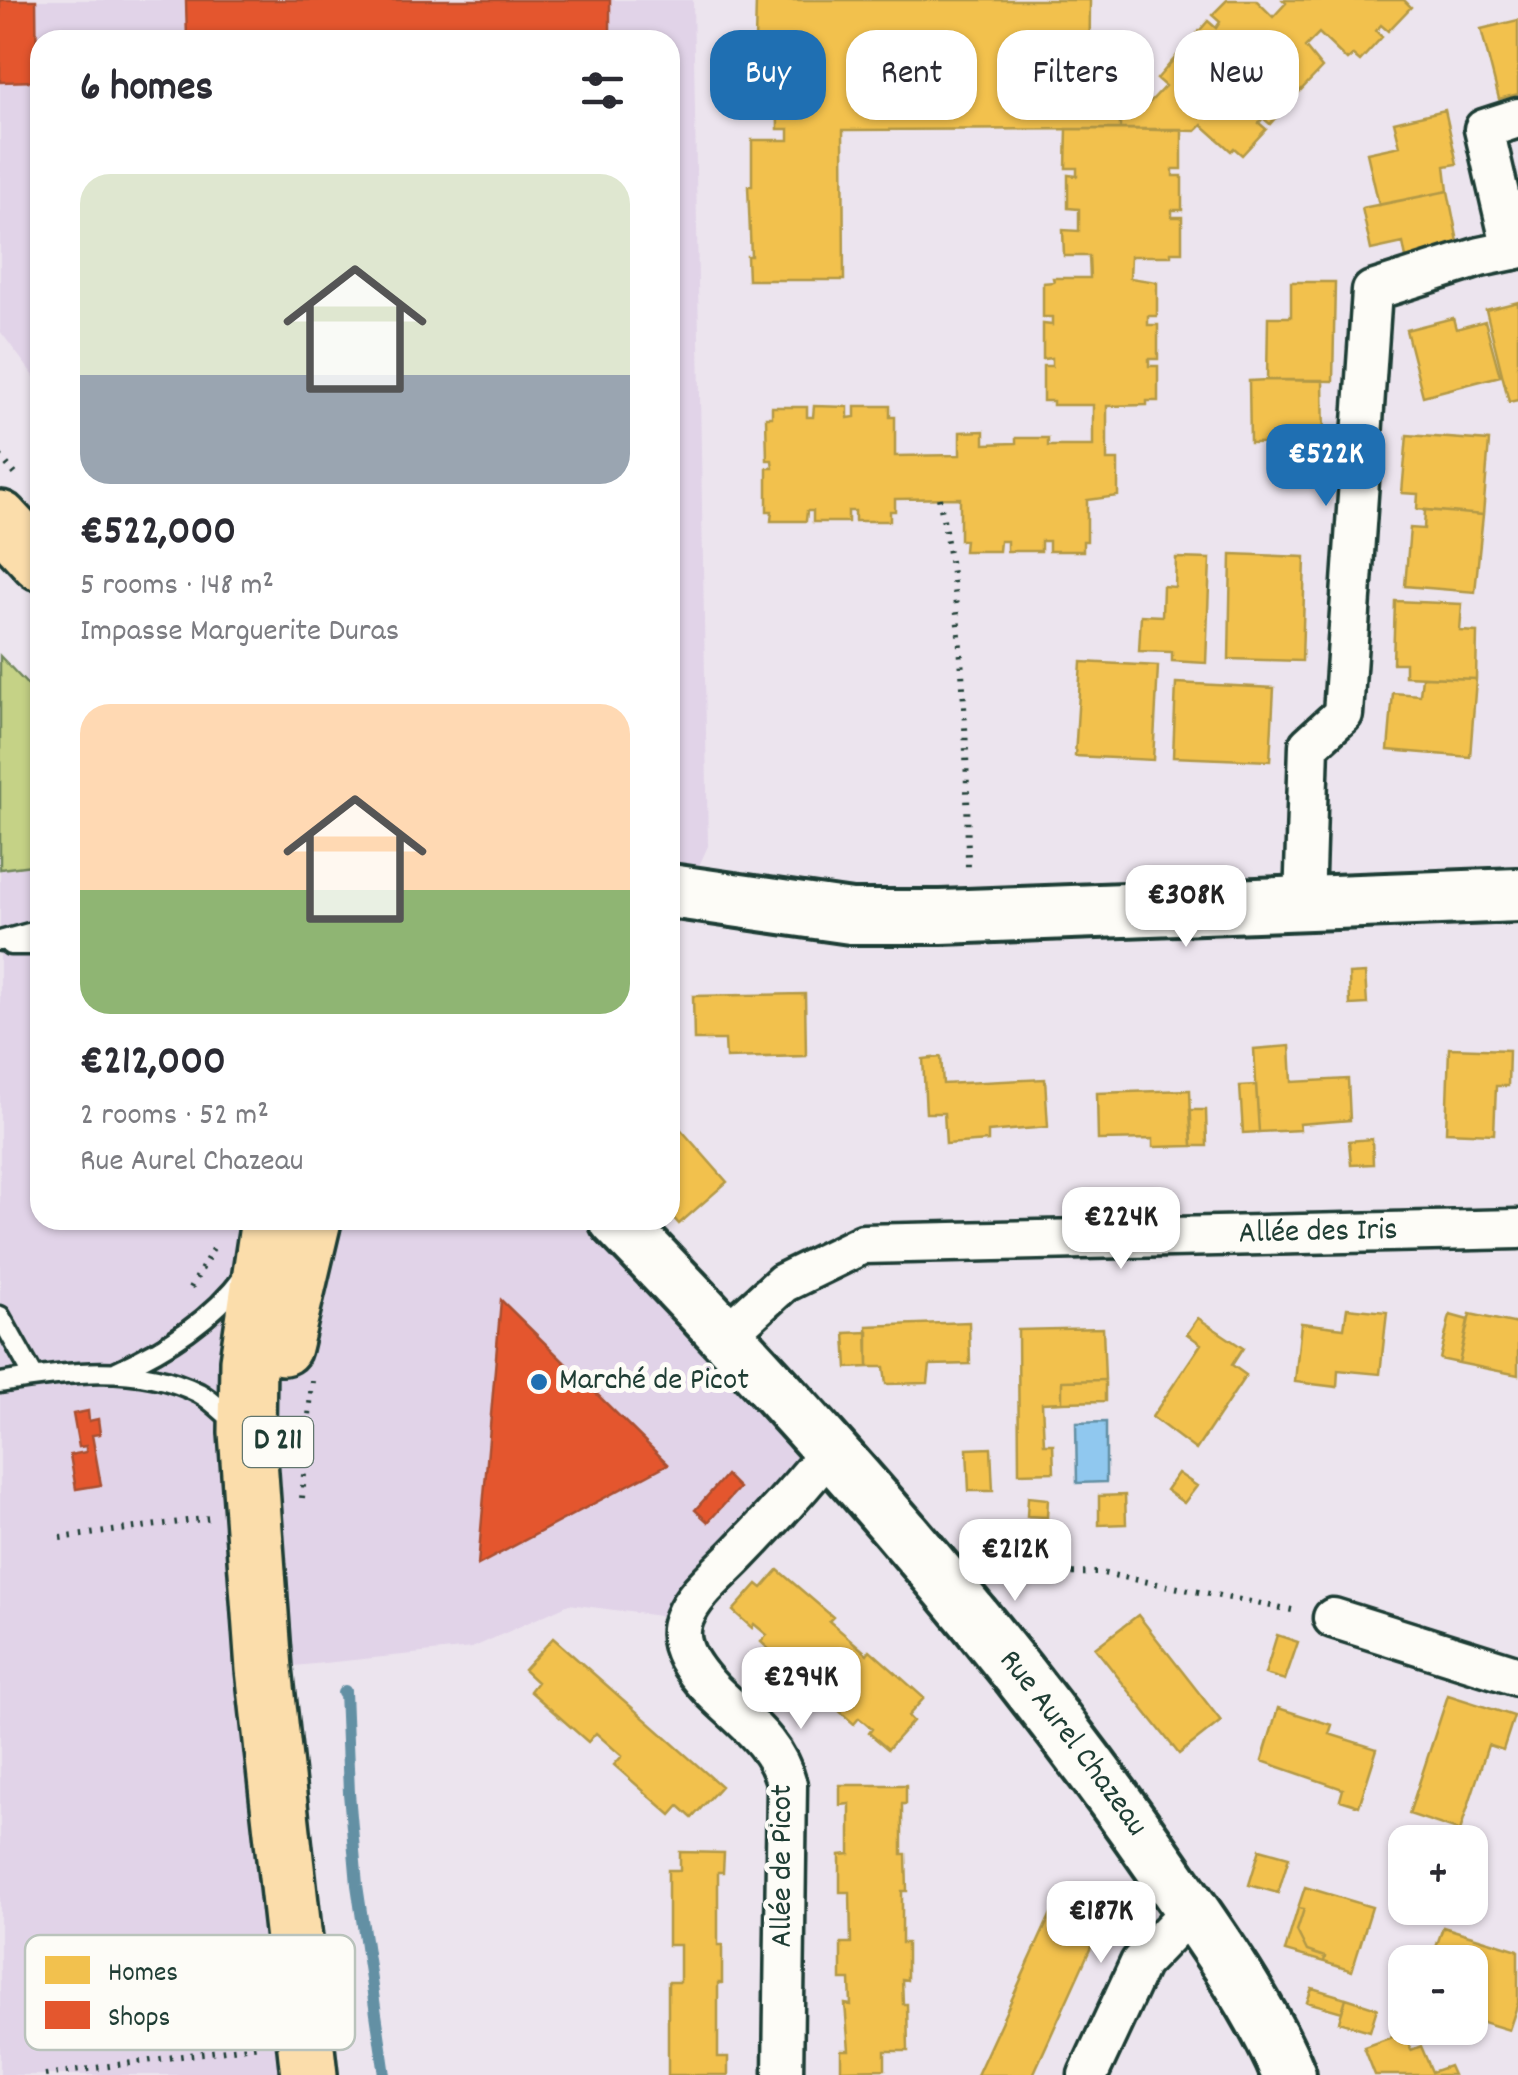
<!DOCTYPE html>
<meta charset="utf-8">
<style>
:root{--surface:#fff;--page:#f7f7f7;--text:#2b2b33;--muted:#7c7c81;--accent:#1f6fb2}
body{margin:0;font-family:Dekko,sans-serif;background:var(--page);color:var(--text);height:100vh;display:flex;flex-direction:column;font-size:38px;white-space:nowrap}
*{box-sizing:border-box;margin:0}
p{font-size:32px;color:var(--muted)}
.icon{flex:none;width:55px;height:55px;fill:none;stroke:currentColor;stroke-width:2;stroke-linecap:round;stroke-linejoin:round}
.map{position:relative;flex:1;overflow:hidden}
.side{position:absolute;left:30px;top:30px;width:650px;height:1200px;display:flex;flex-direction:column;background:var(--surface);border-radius:30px;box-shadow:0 2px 8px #0004}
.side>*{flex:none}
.top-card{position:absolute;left:710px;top:30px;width:658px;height:90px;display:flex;gap:20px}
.buttons{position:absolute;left:1388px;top:1825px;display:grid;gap:20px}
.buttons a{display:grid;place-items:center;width:100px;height:100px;border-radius:20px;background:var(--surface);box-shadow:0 2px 8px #0004;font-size:50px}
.price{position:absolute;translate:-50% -85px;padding:0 22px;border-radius:20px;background:#fff;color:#222;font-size:32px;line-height:65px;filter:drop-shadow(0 2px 5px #0008)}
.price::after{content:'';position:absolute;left:50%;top:60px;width:30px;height:22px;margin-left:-15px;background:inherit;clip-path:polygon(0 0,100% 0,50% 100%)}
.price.active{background:var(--accent);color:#fff}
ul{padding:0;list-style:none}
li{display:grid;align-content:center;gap:20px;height:530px;padding:0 50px}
li span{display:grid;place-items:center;height:310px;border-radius:30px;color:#555}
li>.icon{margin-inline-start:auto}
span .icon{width:180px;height:180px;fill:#fffc;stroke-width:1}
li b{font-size:42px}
h2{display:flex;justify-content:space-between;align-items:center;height:120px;padding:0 50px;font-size:42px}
.pill{padding:0 35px;border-radius:30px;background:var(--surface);box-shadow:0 2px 8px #0004;font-size:35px;line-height:90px}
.pill.active{background:var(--accent);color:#fff}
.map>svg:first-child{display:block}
.built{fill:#e1d3e8}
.green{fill:#c5d286;stroke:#72885d;stroke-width:2.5}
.water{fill:#90c8ef;stroke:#6390a4;stroke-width:2.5}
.homes{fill:#f2c14e;stroke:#b39946;stroke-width:2.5}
.shops{fill:#e4572e;stroke:#a94f30;stroke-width:2.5}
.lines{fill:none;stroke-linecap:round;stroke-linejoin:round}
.stream{stroke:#6390a4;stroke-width:12}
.lane-casing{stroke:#1f3d34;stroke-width:25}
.street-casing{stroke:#1f3d34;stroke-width:45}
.secondary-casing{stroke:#1f3d34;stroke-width:60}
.primary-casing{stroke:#1f3d34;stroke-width:62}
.path{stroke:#1f3d34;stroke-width:6;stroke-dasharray:2.5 8;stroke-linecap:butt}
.lane{stroke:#fdfcf7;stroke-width:18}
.street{stroke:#fdfcf7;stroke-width:38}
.secondary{stroke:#fdfcf7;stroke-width:52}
.primary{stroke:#fbddab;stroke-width:55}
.poi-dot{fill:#1f6fb2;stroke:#fdfcf7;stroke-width:4}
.labels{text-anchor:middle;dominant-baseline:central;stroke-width:10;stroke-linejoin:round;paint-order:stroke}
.shield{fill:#fdfcf7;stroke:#62766e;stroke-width:2.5}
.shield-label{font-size:30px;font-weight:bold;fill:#1f3d34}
.street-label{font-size:32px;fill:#1f3d34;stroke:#fdfcf7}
.poi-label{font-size:32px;fill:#1f3d34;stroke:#fdfcf7;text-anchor:start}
.key{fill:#fdfcf7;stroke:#bac3bc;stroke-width:2.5}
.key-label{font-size:28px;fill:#1f3d34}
</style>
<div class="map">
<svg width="1518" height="2075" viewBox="0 0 1518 2075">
<rect width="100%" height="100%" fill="#ece4ee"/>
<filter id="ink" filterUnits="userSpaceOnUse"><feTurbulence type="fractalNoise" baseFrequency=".01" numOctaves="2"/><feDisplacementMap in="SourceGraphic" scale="20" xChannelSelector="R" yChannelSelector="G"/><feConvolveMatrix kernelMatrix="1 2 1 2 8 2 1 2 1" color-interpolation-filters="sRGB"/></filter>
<g filter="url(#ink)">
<path class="built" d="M0 0H693L708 846 670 929V40H40V384L0 331Z
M40 864V1220H630L830 1451 682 1619 569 1604 472 1648 265 1669 309 2075H0V869Z"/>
<path class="green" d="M0 656 40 698V864L0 869Z"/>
<path class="water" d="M1106 1422V1482L1077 1483 1076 1423Z"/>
<path class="homes" d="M756 0H1090L1089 114 1120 115V129L843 130 844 280H748L747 256H751L748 186H752V140H789V129H778L777 70H793V42L755 43Z
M1227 0H1256L1273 17 1286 3 1283 0H1404L1411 7 1388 31 1381 25 1376 31 1382 37 1360 61 1353 55 1347 60 1319 33 1305 47 1322 68 1298 93 1291 87 1287 92 1293 98 1270 124 1263 118 1259 123 1266 129 1242 155 1234 148 1231 151 1202 125 1196 131 1120 129V115H1138L1165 86 1157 79 1180 52 1187 58 1192 53 1186 46 1208 21 1216 28 1220 22 1212 15Z
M1518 20V94L1499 99 1481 29Z
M1445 110 1457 164 1445 166 1448 191 1379 205 1367 153 1400 146 1394 122Z
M1067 129H1182V169H1173V176H1182V210H1172V217H1182V252H1171V256H1131L1130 278 1157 282V316H1148V325H1158V359H1149V366H1158V401H1147V405L1107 406V460H1118V496L1087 500V541H1083V551H1049V541H1041V551H1007V541H1000L999 551H964L965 540H960V498L895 499V511H890V521H855V511H848V522H813V511H807L806 521H771L772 511H767V468H773L772 460H767L766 417H772V407H807V417H813L814 406 848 407V418L855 417V406H890V417H895V456L960 455V432L984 431V444L1016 443V438H1048V446H1093V405H1053V401H1043V366H1052V358L1043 359V324L1052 325V317H1043V283L1054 282 1053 278H1090L1089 256H1064L1063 230 1079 231V209L1068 208V175L1077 176V168H1066Z
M1448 191 1459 247 1406 258 1403 243 1371 250 1362 208Z
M1291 282H1335L1333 381 1267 380 1268 317H1291Z
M1518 302V400L1509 402 1486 310Z
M1453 318 1456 329 1485 321 1500 376 1423 396 1406 330Z
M1267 380H1323L1324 442 1250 443 1249 381Z
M1407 435 1489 441 1483 515 1417 509 1418 494 1402 493Z
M1425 510 1483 515 1475 592 1405 586 1410 528 1424 529Z
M1231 554 1305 557 1302 661 1229 659Z
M1176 558 1210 559 1206 663 1172 661V652L1139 651 1141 615 1162 616 1163 586 1175 587Z
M1395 601 1462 604 1460 631 1477 632 1476 679 1405 676V663H1393Z
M1081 662 1158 666 1153 760 1075 756Z
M1422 677 1476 679 1470 757 1388 750 1393 693 1420 695Z
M1176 683 1274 688 1270 761 1173 757Z
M1365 973 1367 1004 1350 1005 1349 974Z
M805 994 806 1056 726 1058 725 1040H694L693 996Z
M1290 1046 1292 1082 1348 1079 1350 1120 1299 1124 1300 1130 1259 1132 1254 1049Z
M1449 1048 1509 1050 1508 1086H1496L1494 1134 1446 1132Z
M941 1057 943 1084 1045 1079 1048 1127 988 1132V1141L946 1144 944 1113H926L923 1059Z
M1256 1085 1259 1132 1243 1133 1240 1086Z
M1190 1090 1192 1146 1153 1147V1139L1098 1140 1097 1093Z
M1190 1110H1206L1207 1146H1192Z
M677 1125 727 1182 679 1224 670 1214V1132Z
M1372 1139 1373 1164 1351 1165 1349 1141Z
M1347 1308 1387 1312 1380 1374 1338 1370 1337 1387 1295 1382 1301 1323 1344 1328Z
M1470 1314 1518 1324V1375L1459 1363Z
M1450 1315 1468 1320 1459 1363 1440 1359Z
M1198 1318 1243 1348 1232 1365 1246 1375 1196 1450 1152 1417 1201 1344 1187 1334Z
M969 1322 970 1364 930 1365 928 1383 886 1384 884 1367H868L867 1326Z
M1103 1328 1105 1380 1062 1381V1402L1042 1403 1044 1444H1053L1054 1472 1019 1473 1018 1330Z
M868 1332V1367L847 1368 845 1333Z
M1105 1380V1401L1062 1402V1381Z
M991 1448 993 1491H969L967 1449Z
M1178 1473 1197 1486 1184 1503 1166 1490Z
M1125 1495 1126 1524 1099 1525V1496Z
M1028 1497 1048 1499 1047 1517 1027 1516Z
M778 1570 833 1617 829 1621 867 1654 870 1650 924 1698 908 1716 913 1721 888 1749 869 1733 872 1729 859 1718 854 1724 827 1700 832 1693 795 1660 788 1667 761 1642 767 1635 754 1624 752 1628 733 1611 757 1584 762 1588Z
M1138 1615 1221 1721 1179 1754 1095 1648Z
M1277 1635 1298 1642 1285 1680 1265 1674Z
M553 1638 721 1786 692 1818 679 1806 671 1815 614 1765 622 1756 596 1733 588 1742 530 1691 537 1682 524 1670Z
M1448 1695 1514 1716 1503 1750 1488 1745 1460 1831 1409 1814Z
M1278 1708 1332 1725 1329 1734 1377 1749 1359 1806 1340 1800 1343 1789 1262 1761Z
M840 1785H906V1804H902V1854H906L907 1891H902V1943H907V1980L902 1979 903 2004H907L908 2051H885V2069L841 2070V2050H849L845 2004 851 2005 850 1980H841V1943H851L850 1892H840V1855L850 1854V1804L840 1805Z
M1260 1849 1289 1857 1278 1893 1249 1885Z
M680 1852 724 1853 723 1872H718V1945H722V1983H718V2057H728V2075H668V1982H680V1945H668V1870H680Z
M1305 1887 1372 1907 1352 1971 1324 1962 1325 1957 1307 1951 1297 1931 1304 1909 1298 1908Z
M1055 1905 1101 1925 1033 2075H977Z
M1298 1908 1304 1909 1297 1931 1307 1951 1325 1957 1324 1962 1285 1951Z
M1443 1927 1518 1950V2003L1509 2030 1470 2018 1473 1986 1470 1985V1962H1431Z
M1312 1988 1346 1998 1342 2012 1307 2002Z
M1346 1998 1377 2008 1370 2031 1339 2022Z
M1400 2034 1406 2036 1411 2050 1421 2046 1432 2072 1449 2066 1453 2075H1375L1364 2047Z"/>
<path class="shops" d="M0 0H36L37 81 0 82Z
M186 0H610V40H187Z
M501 1300 668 1464 478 1565Z
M88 1411 89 1421 98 1419 100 1434 92 1435 101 1485 76 1489 70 1455 86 1452V1446L79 1447 73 1414Z
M726 1475 739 1488 708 1522 695 1510Z"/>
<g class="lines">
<path class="stream" d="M343 1693 345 1691 349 1793 357 1885 385 2075"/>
<g class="lane-casing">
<path id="lane" d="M0 941 40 930
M10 945H40
M0 1316 34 1377
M117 1371C167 1348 212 1320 245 1275
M0 1383C64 1372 138 1362 199 1393 212 1400 224 1413 235 1422"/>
</g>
<g class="street-casing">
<g id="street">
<path d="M1512 250 1484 129 1518 118"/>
<path d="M1304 905 1309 745 1343 714 1372 291 1480 257 1518 249"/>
<path id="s1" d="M727 1334 783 1283 863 1244 1518 1229"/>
<path d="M1333 1618 1518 1676"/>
<path d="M783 2075 787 1785C776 1742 743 1721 713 1691 696 1673 672 1645 684 1618 694 1593 720 1573 738 1554 770 1521 801 1487 830 1451"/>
<path d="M1088 2075 1140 1963 1192 1909"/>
</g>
</g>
<g class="secondary-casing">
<g id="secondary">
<path d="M670 891 851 917H941L1518 895"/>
<path id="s2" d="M616 1220C807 1418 992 1624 1150 1850 1196 1916 1259 2001 1289 2075"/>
</g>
</g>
<g class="primary-casing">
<path id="primary" d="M0 519 40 562
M269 1220 248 1361 247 1432 264 1669 309 2075
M283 1347 313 1220"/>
</g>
<path class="path" d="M0 456 15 474
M939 498C965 626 967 744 968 874
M191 1288 214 1247
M302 1498 312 1381
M60 1538 210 1518
M999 1574 1102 1573 1297 1611
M45 2075 261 2045"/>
<use href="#lane" class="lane"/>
<use href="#street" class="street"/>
<use href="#secondary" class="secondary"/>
<use href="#primary" class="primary"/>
</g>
</g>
<circle class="poi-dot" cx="539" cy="1382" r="10"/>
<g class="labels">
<rect class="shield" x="243" y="1417" width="70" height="50" rx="8"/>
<g class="shield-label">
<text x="278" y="1442">D 211</text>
</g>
<g class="street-label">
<text stroke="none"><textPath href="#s1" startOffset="620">Allée des Iris</textPath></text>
<text stroke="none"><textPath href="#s2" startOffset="695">Rue Aurel Chazeau</textPath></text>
<text transform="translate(784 1866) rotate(-90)">Allée de Picot</text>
</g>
<g class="poi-label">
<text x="559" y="1382">Marché de Picot</text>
</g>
</g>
<rect x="25" y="1935" width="330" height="115" rx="15" class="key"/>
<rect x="45" y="1956" width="45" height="28" fill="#f2c14e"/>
<rect x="45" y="2001" width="45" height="28" fill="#e4572e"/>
<g class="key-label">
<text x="108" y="1980">Homes</text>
<text x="108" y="2025">Shops</text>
</g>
</svg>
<div class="buttons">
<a>+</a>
<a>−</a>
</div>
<b class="price active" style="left:1326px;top:509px">€522K</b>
<b class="price" style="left:1186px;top:950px">€308K</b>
<b class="price" style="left:1121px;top:1272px">€224K</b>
<b class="price" style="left:1015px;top:1604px">€212K</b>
<b class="price" style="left:801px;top:1732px">€294K</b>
<b class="price" style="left:1101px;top:1966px">€187K</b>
<div class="top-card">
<a class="pill active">Buy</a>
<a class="pill">Rent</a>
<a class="pill">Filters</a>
<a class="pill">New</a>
</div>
<section class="side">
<h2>6 homes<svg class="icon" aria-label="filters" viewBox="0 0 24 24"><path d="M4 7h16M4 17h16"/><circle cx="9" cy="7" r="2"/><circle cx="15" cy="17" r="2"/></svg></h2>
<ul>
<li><span style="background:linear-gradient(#dfe7d0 65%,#9aa5b1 0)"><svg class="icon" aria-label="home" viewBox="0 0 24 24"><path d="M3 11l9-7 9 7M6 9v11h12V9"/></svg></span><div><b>€522,000</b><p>5 rooms · 148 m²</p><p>Impasse Marguerite Duras</p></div></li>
<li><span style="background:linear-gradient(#ffd9b3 60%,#8fb573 0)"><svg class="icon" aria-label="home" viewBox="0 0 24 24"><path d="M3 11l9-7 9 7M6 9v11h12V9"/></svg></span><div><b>€212,000</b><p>2 rooms · 52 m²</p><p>Rue Aurel Chazeau</p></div></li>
</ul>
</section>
</div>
